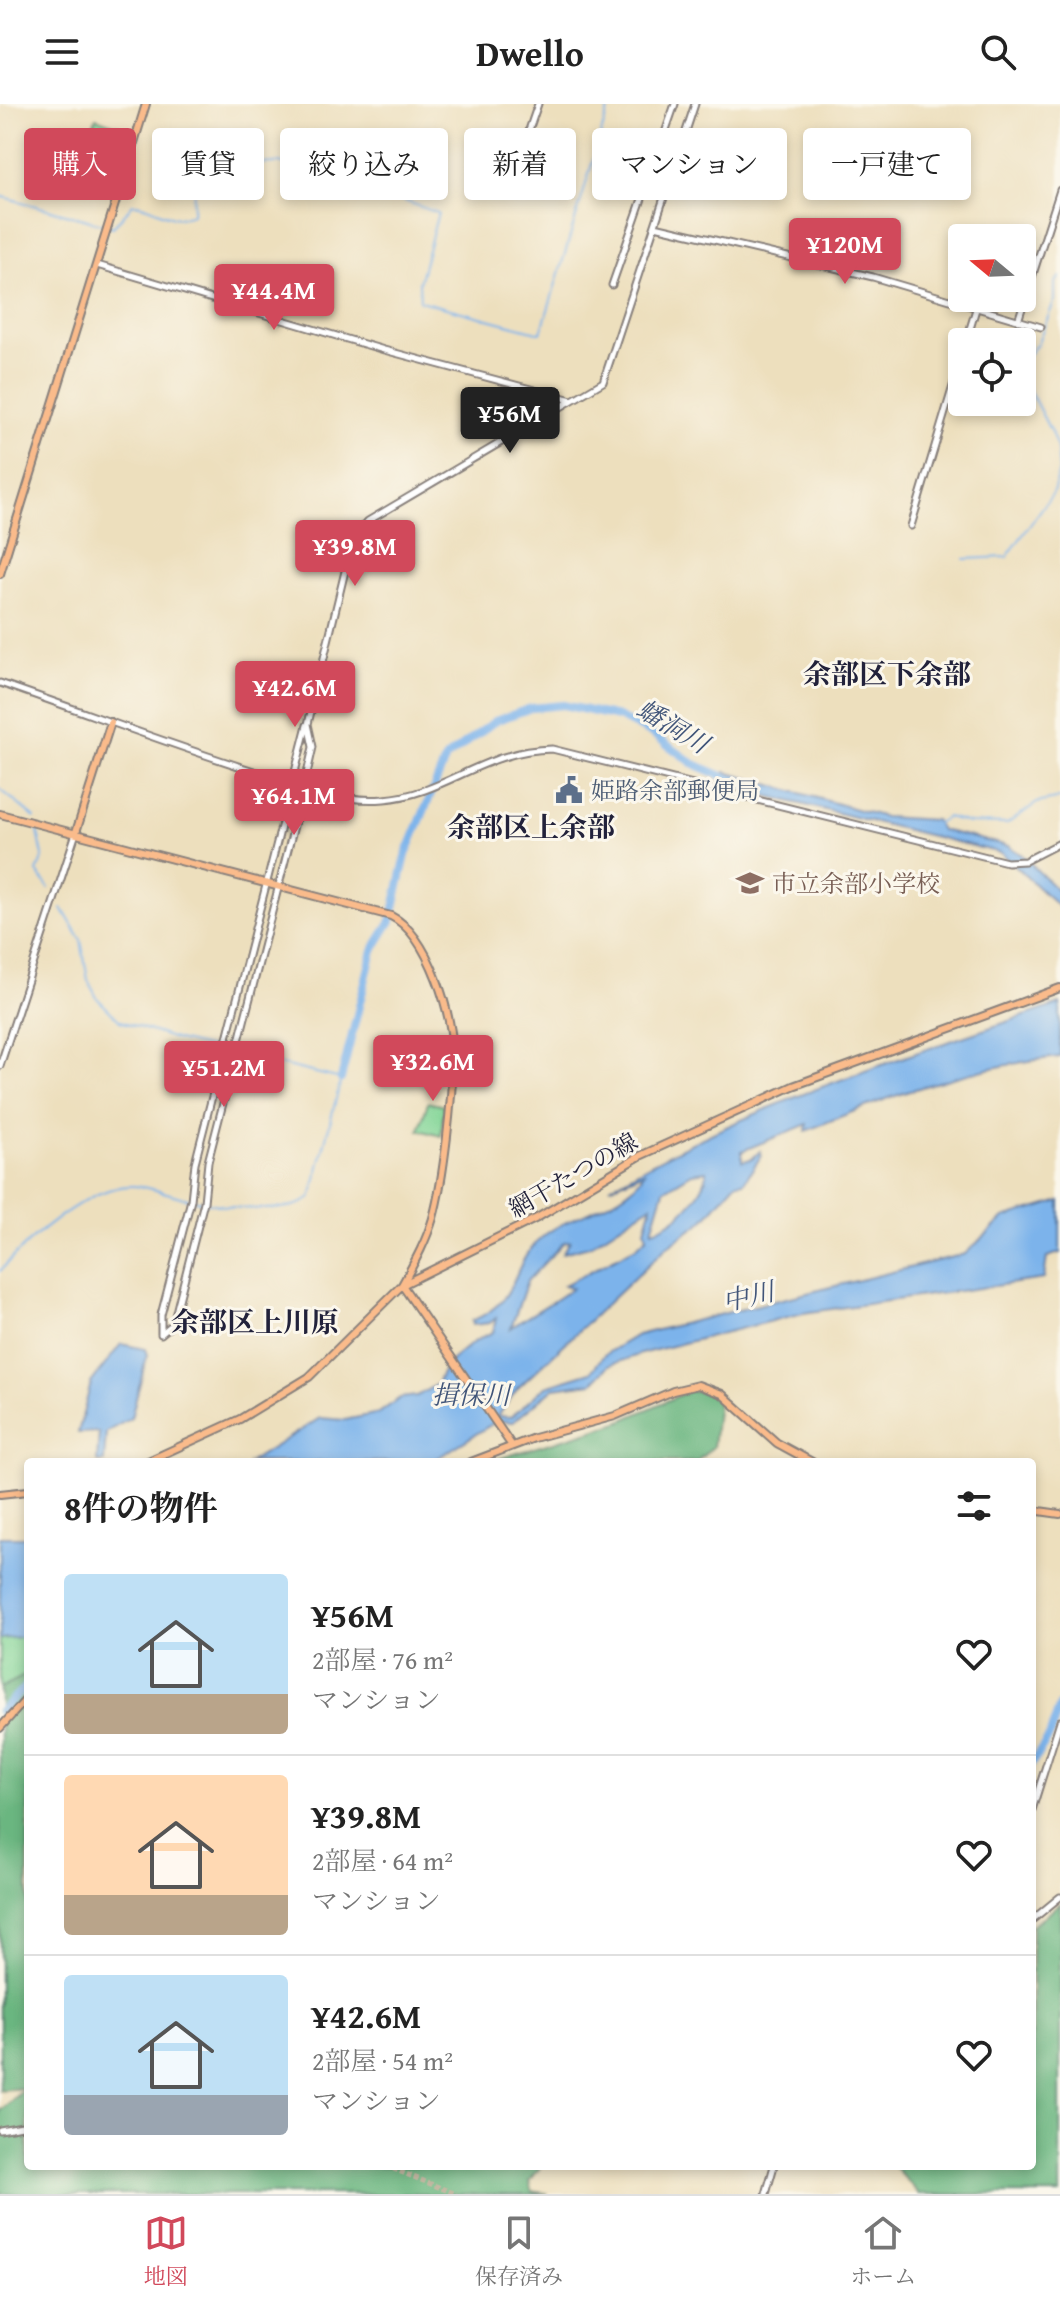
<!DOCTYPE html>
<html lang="ja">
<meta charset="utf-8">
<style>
:root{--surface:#fff;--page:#f2f2f2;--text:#222;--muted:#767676;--line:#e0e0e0;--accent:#d1495b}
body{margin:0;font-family:"Gentium Book Plus","Noto Serif JP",serif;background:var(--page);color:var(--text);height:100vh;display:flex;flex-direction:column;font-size:30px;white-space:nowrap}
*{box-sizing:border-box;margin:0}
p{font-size:26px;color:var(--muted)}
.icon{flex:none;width:44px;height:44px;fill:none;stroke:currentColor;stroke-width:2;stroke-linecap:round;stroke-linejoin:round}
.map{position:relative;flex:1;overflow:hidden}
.details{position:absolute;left:24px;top:1354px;width:1012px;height:712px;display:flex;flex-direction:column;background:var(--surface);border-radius:8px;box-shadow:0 4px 12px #0003}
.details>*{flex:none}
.hud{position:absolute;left:24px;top:24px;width:1012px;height:72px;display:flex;gap:16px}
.needle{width:52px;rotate:289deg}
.buttons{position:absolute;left:948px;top:120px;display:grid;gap:16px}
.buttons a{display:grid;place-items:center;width:88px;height:88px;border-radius:8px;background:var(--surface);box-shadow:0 4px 12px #0003;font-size:40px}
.price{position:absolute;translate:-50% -68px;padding:0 18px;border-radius:8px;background:var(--accent);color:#fff;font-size:26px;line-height:52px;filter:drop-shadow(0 2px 4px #0008)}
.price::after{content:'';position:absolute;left:50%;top:48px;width:24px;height:18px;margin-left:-12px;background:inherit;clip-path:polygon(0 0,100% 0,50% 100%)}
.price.active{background:#222;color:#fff}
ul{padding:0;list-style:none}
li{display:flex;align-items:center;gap:24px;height:200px;padding:0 40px}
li+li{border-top:2px solid var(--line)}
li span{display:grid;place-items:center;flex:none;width:224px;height:160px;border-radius:8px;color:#555}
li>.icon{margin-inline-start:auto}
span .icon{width:96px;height:96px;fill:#fffc;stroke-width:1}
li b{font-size:34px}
h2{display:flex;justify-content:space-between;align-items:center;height:96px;padding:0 40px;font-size:34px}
.tag{padding:0 28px;border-radius:8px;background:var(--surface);box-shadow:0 4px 12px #0003;font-size:28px;line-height:72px}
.tag.active{background:var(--accent);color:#fff}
header{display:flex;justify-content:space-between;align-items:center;height:104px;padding:0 40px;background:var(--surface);font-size:36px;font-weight:800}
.tab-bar{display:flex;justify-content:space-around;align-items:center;height:112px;border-top:2px solid var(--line);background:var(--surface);font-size:22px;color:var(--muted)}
.tab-bar a{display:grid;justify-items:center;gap:4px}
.tab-bar .active{color:var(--accent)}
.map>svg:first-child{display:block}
.green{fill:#83d597;stroke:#527c69;stroke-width:2}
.forest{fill:#6ab680;stroke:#466c5e;stroke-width:2}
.water{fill:#7bb3eb;stroke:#4e6a93;stroke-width:2;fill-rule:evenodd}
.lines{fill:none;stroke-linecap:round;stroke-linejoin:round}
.stream{stroke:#7bb3eb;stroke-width:2}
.river{stroke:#7bb3eb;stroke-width:8}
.minor-tunnel{stroke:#c4b9a3;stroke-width:5;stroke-dasharray:5 2.5;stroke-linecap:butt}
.minor-casing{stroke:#88807c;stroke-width:9}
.major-casing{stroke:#88807c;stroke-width:10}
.minor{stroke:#fff;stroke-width:5}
.major{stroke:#fabb8b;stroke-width:6}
.labels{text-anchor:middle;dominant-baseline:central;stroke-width:6;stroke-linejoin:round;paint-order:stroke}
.service-label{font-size:24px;fill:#4e5e75;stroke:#fbf7ec;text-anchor:start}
.education-label{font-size:24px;fill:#785e54;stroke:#fbf7ec;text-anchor:start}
.street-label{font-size:24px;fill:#22223b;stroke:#fbf7ec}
.water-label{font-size:26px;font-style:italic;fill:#415579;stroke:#fbf7ec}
.quarter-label{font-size:28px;font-weight:bold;fill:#22223b;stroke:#fbf7ec}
</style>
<header><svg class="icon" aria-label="menu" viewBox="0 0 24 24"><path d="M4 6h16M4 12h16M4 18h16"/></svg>Dwello<svg class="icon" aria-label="search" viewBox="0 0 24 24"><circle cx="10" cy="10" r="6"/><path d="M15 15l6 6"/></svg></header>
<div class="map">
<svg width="1060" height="2090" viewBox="0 0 1060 2090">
<rect width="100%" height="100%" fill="#fbf7ec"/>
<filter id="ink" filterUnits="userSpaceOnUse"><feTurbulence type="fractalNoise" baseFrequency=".0125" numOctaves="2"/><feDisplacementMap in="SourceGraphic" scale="16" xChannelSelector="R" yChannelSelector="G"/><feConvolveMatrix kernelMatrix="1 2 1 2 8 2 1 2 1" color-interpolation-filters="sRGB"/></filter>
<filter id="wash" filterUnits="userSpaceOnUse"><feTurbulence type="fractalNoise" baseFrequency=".006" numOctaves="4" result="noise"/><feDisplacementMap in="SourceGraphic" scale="32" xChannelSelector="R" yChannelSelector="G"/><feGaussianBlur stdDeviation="1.8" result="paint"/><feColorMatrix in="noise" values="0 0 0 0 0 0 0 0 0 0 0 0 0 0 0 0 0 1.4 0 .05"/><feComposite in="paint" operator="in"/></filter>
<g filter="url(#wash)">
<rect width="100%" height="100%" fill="#eddfbd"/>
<path class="green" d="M96 14 129 26 126 48 87 40Z
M428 998 444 1002 441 1032 419 1026Z
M28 1532V1574L0 1601V1535Z"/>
<path class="forest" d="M689 1287 710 1289 718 1297 713 1343 696 1358H488L619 1318Z
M28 1570V2062H541L530 2077 532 2087 548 2090H0V2007L25 1984 0 1986V1584Z
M1060 1799V2090H919L894 2062H1032V1822Z"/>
<path class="water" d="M726 668 884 713 935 716 941 726 1008 742 1022 751 1060 789V804L1001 749 760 690 724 678Z
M1060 900V953C971 962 888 992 806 1027L807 1020 742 1047V1057L752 1055 760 1047 761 1052 744 1078 736 1079 703 1117 668 1142 518 1284 498 1312 511 1313 546 1282 591 1268 604 1251 637 1231 965 1150 1004 1114 1060 1097V1149L1047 1153 1044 1175 803 1209 644 1249 609 1261 592 1279 554 1284 513 1318 497 1317 431 1358H250L320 1314 345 1316 379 1309 400 1294 417 1292 437 1280C444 1257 472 1237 493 1228L496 1214 490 1219 473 1221 472 1217C526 1193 505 1162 546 1130 574 1108 629 1101 644 1068L610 1083C749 1000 907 952 1060 900ZM707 1067C706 1090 673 1122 652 1126L664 1086 692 1069ZM652 1101 645 1126 647 1133 636 1143 564 1181 572 1184C552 1200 529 1210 511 1224L527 1177 564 1138 570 1137 562 1149 589 1142Z
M121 1240 145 1245 147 1251 131 1314 106 1328 104 1358H97L99 1328 78 1329 91 1279Z
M0 1433H28V1532L0 1535Z"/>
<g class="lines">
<path class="stream" d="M0 92 113 123 133 100C153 99 171 122 193 110L194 86 204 61 280 59 365 91 399 95 438 109 419 179 420 197 541 229 610 0
M964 455 1007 453 1053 389 1059 366 1057 344 1051 328 1023 274 1026 253 1037 240 1055 196V179L1060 173
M0 685 35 714
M937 719 947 713 969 719 1007 720 1037 699 1060 694
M37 723 43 752 37 768 49 784
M62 804 81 836 88 876 97 894 120 917 181 937 341 975 311 1094C286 1113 223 1103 194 1096
M0 1167C27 1137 90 1079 134 1082 152 1083 170 1091 188 1095"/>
<path class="river" d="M341 975 373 846 391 817 406 751 446 654 495 617 531 604 563 601 618 613 654 631 694 660 734 677
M0 1607 28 1580
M1032 1659 1049 1633 1060 1601"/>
</g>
</g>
<g filter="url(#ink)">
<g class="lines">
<path class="minor-tunnel" d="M386 2062 456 2090"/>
<g class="minor-casing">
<path id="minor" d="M510 81 538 0
M655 122 873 173 1041 223
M97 161 384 246 572 296
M612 181 675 0
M1018 217 1060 86
M966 238 976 205
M911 422 962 252
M0 579C85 608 168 640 254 667 296 681 339 699 384 695 447 690 482 646 552 645L1007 758 1025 757 1060 739
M0 962 76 729
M161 1230 173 1220 204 1098 208 1058 304 683 313 643 308 620 353 434 368 417 603 278 695 0
M161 1230V1211L191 1096 195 1059 307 621
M1032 1706 1060 1617
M1032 1816 1060 1793
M0 2026 28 2021
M766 2090 774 2062"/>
</g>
<g class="major-casing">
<path id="major" d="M0 470 146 0
M0 710 391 812C429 831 454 914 453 954 452 996 444 1074 433 1114 426 1138 414 1159 402 1181
M76 728 111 618
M402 1181 512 1342
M146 1358 240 1315 309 1273 402 1181 537 1114 640 1052 793 982 1060 884
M471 1358 534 1334 615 1312 673 1287 698 1281 722 1290 777 1339 812 1358
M0 1390 28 1387
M1032 1406 1060 1410
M0 1624 28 1593"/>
</g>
<use href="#minor" class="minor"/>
<use href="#major" class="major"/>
</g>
</g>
<defs>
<g id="civic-bare" transform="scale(2.16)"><path d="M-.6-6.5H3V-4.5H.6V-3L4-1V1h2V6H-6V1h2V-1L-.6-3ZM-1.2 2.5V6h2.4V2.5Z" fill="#5c6f8a" stroke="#fbf7ec" stroke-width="2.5" paint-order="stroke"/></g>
<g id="school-bare" transform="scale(2.16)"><path d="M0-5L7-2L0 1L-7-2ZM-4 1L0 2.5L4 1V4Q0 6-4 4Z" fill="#8d6e63" stroke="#fbf7ec" stroke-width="2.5" paint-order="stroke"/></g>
</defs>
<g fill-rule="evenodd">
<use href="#civic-bare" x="569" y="686"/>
<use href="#school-bare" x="750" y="779"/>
</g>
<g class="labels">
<g class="service-label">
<text x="591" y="686">姫路余部郵便局</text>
</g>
<g class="education-label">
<text x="772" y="779">市立余部小学校</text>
</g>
<g class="street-label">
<text transform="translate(573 1071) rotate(-30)">網干たつの線</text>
</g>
<g class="water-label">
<text transform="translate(673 622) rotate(31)">蟠洞川</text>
<text transform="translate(748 1192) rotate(-13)">中川</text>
<text x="471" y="1290">揖保川</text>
</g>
<g class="quarter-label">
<text x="887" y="569">余部区下余部</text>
<text x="531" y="722">余部区上余部</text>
<text x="255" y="1217">余部区上川原</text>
</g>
</g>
</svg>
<div class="buttons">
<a><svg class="needle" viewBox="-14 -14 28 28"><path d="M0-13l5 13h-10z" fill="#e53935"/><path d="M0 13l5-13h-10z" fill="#767676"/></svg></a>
<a><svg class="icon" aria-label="locate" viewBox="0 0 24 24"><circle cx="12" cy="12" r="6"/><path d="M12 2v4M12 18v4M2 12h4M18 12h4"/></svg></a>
</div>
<b class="price" style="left:845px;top:182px">¥120M</b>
<b class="price" style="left:274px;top:228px">¥44.4M</b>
<b class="price active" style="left:510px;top:351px">¥56M</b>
<b class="price" style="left:355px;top:484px">¥39.8M</b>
<b class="price" style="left:295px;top:625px">¥42.6M</b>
<b class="price" style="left:294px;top:733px">¥64.1M</b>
<b class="price" style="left:433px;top:999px">¥32.6M</b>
<b class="price" style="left:224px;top:1005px">¥51.2M</b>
<div class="hud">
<a class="tag active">購入</a>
<a class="tag">賃貸</a>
<a class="tag">絞り込み</a>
<a class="tag">新着</a>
<a class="tag">マンション</a>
<a class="tag">一戸建て</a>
</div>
<section class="details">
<h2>8件の物件<svg class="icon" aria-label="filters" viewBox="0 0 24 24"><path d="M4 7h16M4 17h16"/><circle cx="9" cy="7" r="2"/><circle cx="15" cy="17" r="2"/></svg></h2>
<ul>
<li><span style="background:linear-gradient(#bfe0f5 75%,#b9a48a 0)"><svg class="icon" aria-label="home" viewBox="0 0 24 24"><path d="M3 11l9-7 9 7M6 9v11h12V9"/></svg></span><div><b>¥56M</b><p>2部屋 · 76 m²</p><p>マンション</p></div><svg class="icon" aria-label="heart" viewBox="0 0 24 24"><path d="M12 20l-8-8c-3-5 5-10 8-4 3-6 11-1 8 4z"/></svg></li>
<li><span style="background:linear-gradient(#ffd9b3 75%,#b9a48a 0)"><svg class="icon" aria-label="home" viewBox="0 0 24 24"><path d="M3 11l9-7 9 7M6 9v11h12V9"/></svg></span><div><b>¥39.8M</b><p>2部屋 · 64 m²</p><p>マンション</p></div><svg class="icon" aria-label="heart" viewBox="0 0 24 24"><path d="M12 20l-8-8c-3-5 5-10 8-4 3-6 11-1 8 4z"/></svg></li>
<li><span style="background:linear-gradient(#bfe0f5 75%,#9aa5b1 0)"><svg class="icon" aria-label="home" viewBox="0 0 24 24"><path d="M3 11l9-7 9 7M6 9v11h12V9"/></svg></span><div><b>¥42.6M</b><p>2部屋 · 54 m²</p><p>マンション</p></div><svg class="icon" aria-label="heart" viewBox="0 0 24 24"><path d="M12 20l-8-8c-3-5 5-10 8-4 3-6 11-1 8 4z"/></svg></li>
</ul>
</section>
</div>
<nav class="tab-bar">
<a class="active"><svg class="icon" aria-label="map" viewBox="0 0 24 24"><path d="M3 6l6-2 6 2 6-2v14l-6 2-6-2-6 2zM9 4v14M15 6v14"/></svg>地図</a>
<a><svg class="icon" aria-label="saved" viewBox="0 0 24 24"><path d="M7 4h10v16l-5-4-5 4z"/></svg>保存済み</a>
<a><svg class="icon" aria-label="home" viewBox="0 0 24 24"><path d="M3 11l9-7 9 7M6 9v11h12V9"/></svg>ホーム</a>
</nav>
